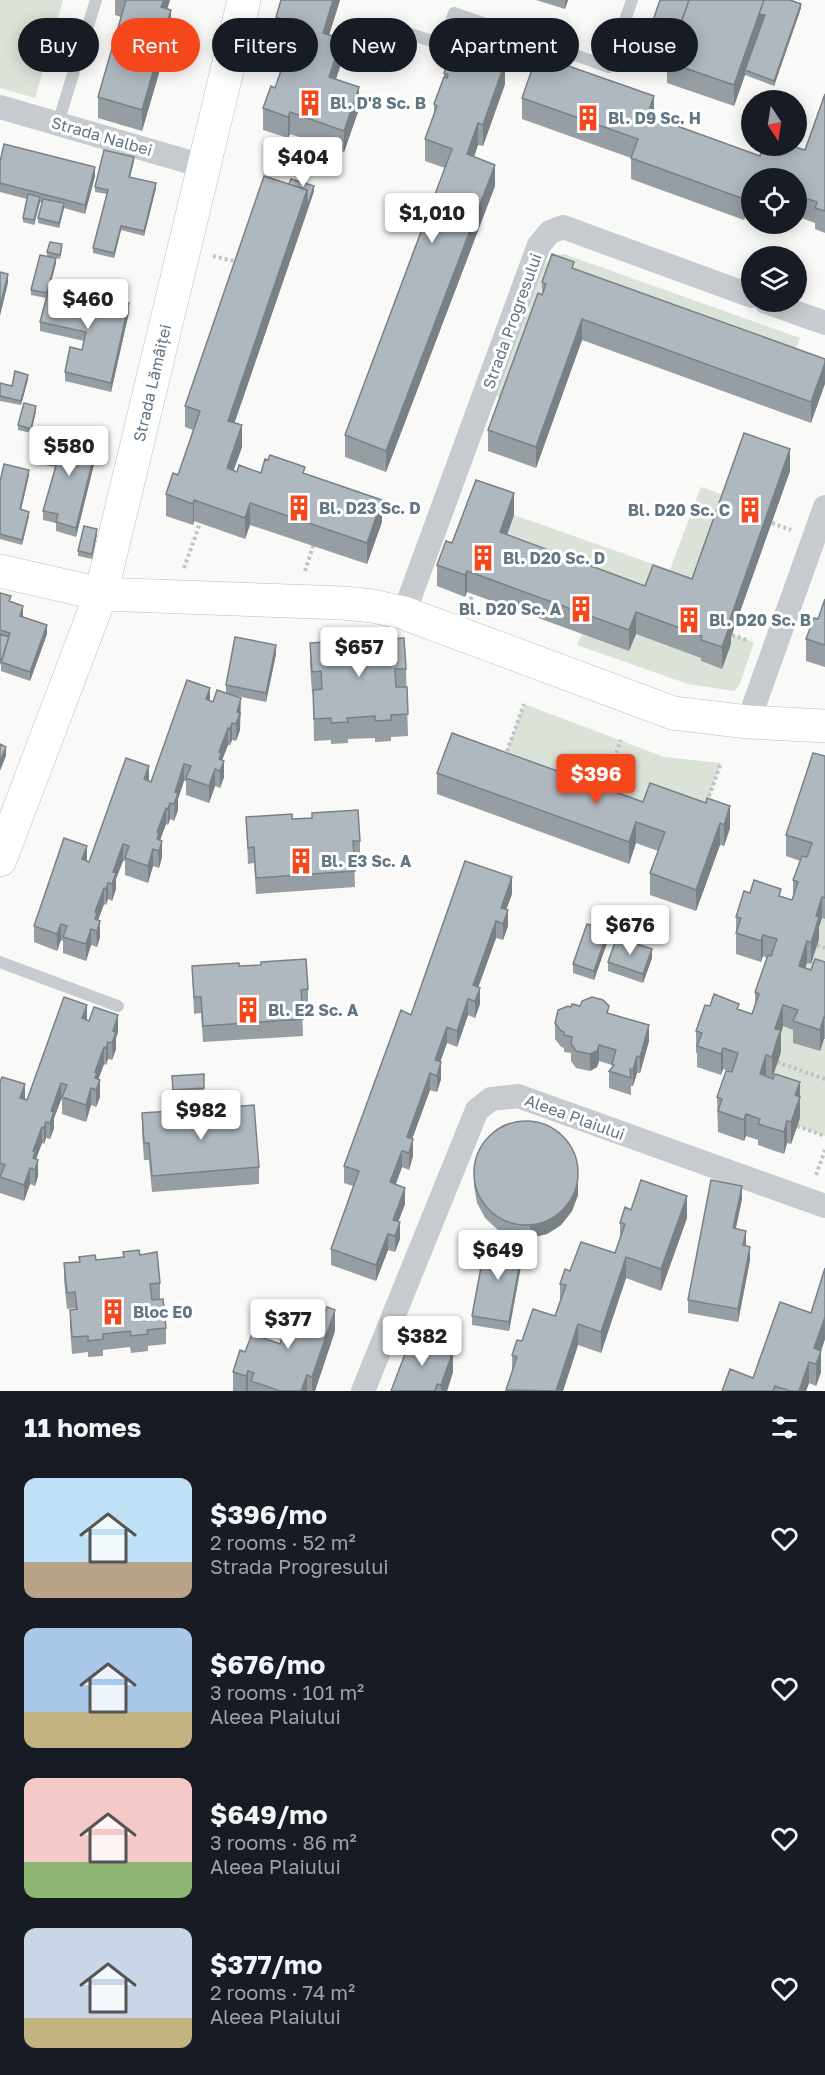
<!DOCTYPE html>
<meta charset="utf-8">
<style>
:root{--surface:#171b24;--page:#242831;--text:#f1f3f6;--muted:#9ea1a6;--accent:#f4481c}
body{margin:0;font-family:"Golos Text",sans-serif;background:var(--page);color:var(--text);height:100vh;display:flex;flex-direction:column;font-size:22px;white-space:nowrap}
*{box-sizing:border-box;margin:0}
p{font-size:20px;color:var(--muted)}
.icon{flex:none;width:33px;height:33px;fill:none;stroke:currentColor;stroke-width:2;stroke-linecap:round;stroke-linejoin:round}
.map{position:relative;height:1391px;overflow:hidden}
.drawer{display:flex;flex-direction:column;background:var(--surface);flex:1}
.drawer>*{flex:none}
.banner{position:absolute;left:18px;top:18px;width:789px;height:54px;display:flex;gap:12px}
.needle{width:39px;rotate:168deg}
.fabs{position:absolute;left:741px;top:90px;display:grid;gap:12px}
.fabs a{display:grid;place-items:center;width:66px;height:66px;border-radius:50%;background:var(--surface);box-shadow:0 3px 15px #0003;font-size:30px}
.price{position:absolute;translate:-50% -51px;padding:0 14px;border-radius:6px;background:#fff;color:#222;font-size:20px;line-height:39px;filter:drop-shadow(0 2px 3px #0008)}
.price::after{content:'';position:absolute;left:50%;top:36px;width:18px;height:14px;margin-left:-9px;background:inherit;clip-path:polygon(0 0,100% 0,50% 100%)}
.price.selected{background:var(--accent);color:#fff}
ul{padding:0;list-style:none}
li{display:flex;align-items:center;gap:18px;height:150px;padding:0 24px}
li span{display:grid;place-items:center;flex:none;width:168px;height:120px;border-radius:12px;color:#555}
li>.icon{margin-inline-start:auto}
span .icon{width:72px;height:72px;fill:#fffc;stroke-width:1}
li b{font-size:26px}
h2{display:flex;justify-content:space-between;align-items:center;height:72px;padding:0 24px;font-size:26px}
.chip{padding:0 21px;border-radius:27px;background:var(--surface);box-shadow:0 3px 15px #0003;font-size:21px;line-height:54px}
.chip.selected{background:var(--accent);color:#fff}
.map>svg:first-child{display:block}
.green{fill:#dbe2d7}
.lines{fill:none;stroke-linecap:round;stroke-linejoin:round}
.secondary-casing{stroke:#b8bfc4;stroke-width:34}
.path{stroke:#c0c3c5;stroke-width:4;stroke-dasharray:3 3;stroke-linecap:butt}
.lane{stroke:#c6cbcf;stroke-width:12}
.street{stroke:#c6cbcf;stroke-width:24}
.secondary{stroke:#fff;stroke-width:33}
.wall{fill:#969ea4}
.shaded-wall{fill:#7a8186}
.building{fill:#afb8bf;stroke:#7a8186;stroke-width:1.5}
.labels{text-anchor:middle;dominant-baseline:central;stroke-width:6;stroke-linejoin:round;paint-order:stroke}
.poi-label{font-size:16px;font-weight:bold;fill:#617685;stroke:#fff;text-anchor:start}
.street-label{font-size:16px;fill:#617685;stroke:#fff}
</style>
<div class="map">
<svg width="825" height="1391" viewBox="0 0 825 1391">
<rect width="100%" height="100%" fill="#f9f9f7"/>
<path class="green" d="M0 0H63L35 98 0 88Z
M564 254 800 338 789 368 572 290 507 400 496 396 545 264 553 256Z
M701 487 729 497 692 600 645 607 500 554 514 515 670 570Z
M582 634H636L702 658 701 661 722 669 731 644 729 643 732 635 754 642 739 686 734 691 688 684 577 645Z
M524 704 664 757 721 763 700 823 499 772Z
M822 918 825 919V984L799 987 807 963 811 964 819 939 816 938Z
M783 1026 798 1031 794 1043 819 1051 825 1039V1136L797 1126 766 1077Z"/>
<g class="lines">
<g class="secondary-casing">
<path id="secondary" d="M0 571 101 594 343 603 373 606 404 613 673 713 748 722 825 726
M0 860 101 594 244 0"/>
</g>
<path class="path" d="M213 256 238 262
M772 523 791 530
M184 568 200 523
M305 571 313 546
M468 605 473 594
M732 635 749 641
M505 757 524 704
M601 792 621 740
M707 802 721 763
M817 945 825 948
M777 1062 825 1079
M797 1126 825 1136
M816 1175 825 1150"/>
<path class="lane" d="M399 30 443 45 454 13 609 67 632 0
M58 123 96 0
M0 962 118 1006"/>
<path class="street" d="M0 107 203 166
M766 302 825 323
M404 613 539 245 550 232 563 227 752 296
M748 722 825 507
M363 1391 477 1110 491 1099 518 1096 825 1206"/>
<use href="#secondary" class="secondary"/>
</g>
<path class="wall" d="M115 0H170L167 9 171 32 142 131 98 118V97L121 17 115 15Z
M281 0H340L329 35 342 61 336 79 359 109 344 152 290 134 288 138 263 130V108L275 88 290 43 276 39V17Z
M536 0H568L565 9Z
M801 8 774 86 745 75 734 106 667 83V62L671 51 647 43V38Z
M501 61 505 84 483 146 478 145 474 157 495 186 386 472 345 457V435L445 168 425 161V139L434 115V104L444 77V73Z
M825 94V233L815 229V223L796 216V178H752L751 200 744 220 631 179V158L522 119V98L653 118 760 156 805 150Z
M134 161 130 177 156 188 144 236 121 230 114 258 93 253V248L107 194 95 192V187Z
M0 162 95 176 85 214 64 208 59 228 38 223V218L42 203 40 202 34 225 23 222V218L27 199 0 192Z
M289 184 314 191 234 423 242 447 233 470 237 472 305 474 382 522 367 564 250 525 245 539 194 521 193 525 166 516V494L178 475 193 430 185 427V406Z
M62 249 60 259 56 258V263L50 285 129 312 111 392 65 381V372L82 350 84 341 40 331V322L46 298 31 295V290L47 256V252Z
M574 269 825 359 811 423 582 340 536 468 488 451V430L542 295V282Z
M28 379 21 405 0 401V383L12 386Z
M36 411 31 433 18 430V425Z
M62 436 97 452 76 537 56 531V523L43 520V511L55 467 44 465V456Z
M790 471 731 637V644L722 669 701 661V658L636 634 629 651 467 592 465 597 437 586V565L452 543 514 515 507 535 645 586 692 579Z
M29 475 21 510 29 516 22 545 0 539V482Z
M97 534 92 559 78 556V551Z
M0 593 11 602 23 615V617L47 634 30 681 1 671V665L0 664Z
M825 599V667L806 661V639L818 619Z
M387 639 406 669 408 736 391 737V741L375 742V738L348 739V743L331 744V740L314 741 313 693H312L310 665V643Z
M276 654 266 702 232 695 241 714 240 718V730L236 741 232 740 230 745H228L222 760 224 777 220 788 215 786 209 803 186 795V781H184L178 799V810L174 821 170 819 168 825 166 824 160 840 162 857 159 868 153 866 148 883 125 875V861H123L116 879V889L112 901 108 899 106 905 104 904 98 920 100 937 97 947 91 945 86 961 63 953V941L61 940 57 951 34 942V926L87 861 89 862 149 781 151 782 210 701 213 702 226 693V685Z
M825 756V919L822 918 819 927V939L811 964 807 963 805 968 811 970 825 962V1039H824L820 1051 793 1043V1030L783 1026 781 1033V1052L772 1078 800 1082V1118L791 1144 787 1143 784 1154 758 1145V1140L746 1136 744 1141 718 1132 717 1097 732 1072 723 1069 721 1075 697 1067V1053H696V1031L710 1006 739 1010 752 1014 755 1005V992L767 958 763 956 761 962 736 954V917L750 893 781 896 792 900 793 897V880L800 861 786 856V835Z
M437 773 643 802 650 783 730 828 724 846 720 845 696 911 650 895V873L658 851 636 843 629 864 437 794Z
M246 817 292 819 360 841V857L354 858 355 887 256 894 254 863 248 864Z
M512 894 506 910 508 926 503 940 496 938 478 987 480 1004 475 1018 468 1015 457 1047 447 1043 440 1062 441 1079 437 1092 430 1090 412 1139 413 1156 409 1170 402 1167 396 1184 405 1204 398 1222 400 1239 395 1252 388 1250 376 1281 331 1265V1249L353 1186 344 1183V1166L411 1015Z
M608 940 594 980 573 973V964Z
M652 958 643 983 608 971V962Z
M192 966H239L308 989V1006H302L303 1036 203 1042 201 1013 194 1014Z
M571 1007 609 1014 649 1041 640 1073H637L633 1086H631V1095L609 1088V1071L612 1068V1065L599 1061 597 1067 590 1071 576 1068 571 1061V1053L564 1052V1048L561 1047 555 1039V1023Z
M87 1020 118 1032 116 1038V1049L112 1060 108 1059 106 1065 104 1064 98 1080 100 1097 96 1107 91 1105 86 1122 62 1114V1100H61L54 1118V1128L50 1139 46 1138 44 1144 42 1143 36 1159 38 1176 35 1186 30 1184 24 1201 0 1193V1082L27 1100Z
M204 1074V1093L173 1095 172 1076Z
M142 1113 187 1115 259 1167V1184L152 1192 149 1160H144L142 1130Z
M474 1173 578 1195 572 1211 561 1225 547 1234 530 1238 513 1237 498 1230 485 1218 477 1203 474 1186Z
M742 1199 736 1228 745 1246 750 1260 738 1322 688 1313V1300Z
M631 1210 687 1218 661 1291 626 1278 601 1353 578 1345 563 1391H506L512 1371V1355L522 1341 555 1316 560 1302V1284L570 1271 615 1253 620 1240V1223Z
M123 1252 140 1255 160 1283V1299L166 1328V1344L148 1346V1351L131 1353 130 1347 103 1350V1356L88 1357V1352L72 1354 70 1326V1310H75V1308L67 1309 64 1280V1263L123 1257Z
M523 1255 509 1331 472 1325V1316Z
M825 1268V1339L821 1351V1372L816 1386 809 1383 806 1391H722L753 1378 811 1313Z
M335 1331 315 1391H233V1372L245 1352 280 1344 281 1341V1334Z
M423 1341 453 1372 447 1391H391Z"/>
<path class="shaded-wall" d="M164 0H170L161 29V7Z
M333 0H340L323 54V33Z
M565 0H568L565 9Z
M764 0 765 20 745 70V75L734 106V85Z
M801 4V8L774 86V81Z
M171 10V32L142 131V110Z
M342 39V61L329 99V77Z
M501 58V73L505 62V84L483 146V125Z
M359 87V109L344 152V131Z
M654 96V117L647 115Z
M290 112V134L288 138V117Z
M478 123V145L467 176V154Z
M134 157V161L129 181V177Z
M495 165V186L386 472V451Z
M95 167V176L85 214V205Z
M751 179V200L744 220V199Z
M156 183V188L144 236V231Z
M314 186V191L307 212 228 442V421L307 190Z
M40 197V202L34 225V220Z
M64 203V208L59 228V223Z
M121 226V230L114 258V253Z
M56 258V263L47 298V293Z
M8 274V283L0 316V307Z
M129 303V312L111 392V383Z
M582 319V340L536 468V447Z
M825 363V384L811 423V402Z
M28 375V379L21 405V401Z
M36 406V411L31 433V429Z
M242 425V447L227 490V468Z
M97 443V452L76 537V528Z
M790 449V471L731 637V644L722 669V647L729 622Z
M29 470V475L20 514V509Z
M514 493V515L500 554V532Z
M194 500V521L193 525V504Z
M382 500V522L367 564V543Z
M250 503V525L245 539V518Z
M29 512V516L22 545V540Z
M97 529V534L92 559V554Z
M467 571V592L465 597V575Z
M23 606V615L20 625V616Z
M636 612V634L629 651V630Z
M47 625V634L30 681V672Z
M276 645V654L266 702V693Z
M210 688V704L206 699Z
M241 698 240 730 236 741 237 712Z
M232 723V740L230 745V729Z
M228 728V745L221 763 224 761V777L220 788V771H219V752Z
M6 747V756L0 771V762Z
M184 764V781L178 799V810L174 821 175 792Z
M149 766V782L144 779Z
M215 769V786L209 803V786Z
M170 803V819L168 825V809Z
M730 806V828L724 846V825Z
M166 808V824L159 843 162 841V857L159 868 157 832Z
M636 822V843L629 864V842Z
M720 823V845L696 911V890Z
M123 844V861L116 879V889L112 901 113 872Z
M87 846V862L82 859Z
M153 849V866L148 883V866Z
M512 877V894L501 924V908Z
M108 883V899L106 905V889Z
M104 888V904L97 923 100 921V937L97 947 95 912Z
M822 897V918L819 927V939L811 964V943L816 916Z
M508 910V926L503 940V924Z
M496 921V938L473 1002V985Z
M61 924V940L57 951V934Z
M91 929V945L86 961V944Z
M608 931V940L594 980V971Z
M763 935V956L761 962V941Z
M807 941V963L799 987V966Z
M652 949V958L643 983V974Z
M480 988V1004L475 1018V1001Z
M468 999V1015L457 1047V1031Z
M87 1005V1021L82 1018Z
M783 1005V1026L781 1033V1052L772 1079V1057L775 1029Z
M118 1015V1032L116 1038V1049L112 1060 113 1031Z
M824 1017V1039L820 1051V1030Z
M649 1025V1041L640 1073V1057Z
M447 1027V1043L435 1076V1060Z
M108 1042V1059L106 1065V1048Z
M599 1045V1061L597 1067 590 1071V1054Z
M104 1047V1064L97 1083 100 1080V1097L96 1107V1090H95V1072Z
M723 1048V1069L721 1075V1054Z
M766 1055V1077L760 1074Z
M637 1056V1073L633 1086V1070Z
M441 1062V1079L437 1092V1076Z
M430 1073V1090L407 1153V1137Z
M800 1082V1118L791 1144V1122L795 1095Z
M61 1083V1100L54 1118V1128L50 1139 51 1111Z
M25 1084V1101L20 1098Z
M91 1088V1105L86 1122V1105Z
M746 1114V1136L744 1141V1120Z
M787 1121V1143L784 1154V1132Z
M46 1122V1138L44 1144V1128Z
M42 1127V1143L35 1162 38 1160V1176L35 1186V1170L33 1169V1151Z
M413 1139V1156L409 1170V1153Z
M402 1151V1167L390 1199V1182Z
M30 1168V1184L24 1201V1185Z
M578 1182V1195L572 1211 561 1225 547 1234 530 1238V1225Z
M742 1186V1199L733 1241V1228Z
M405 1188V1204L393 1236V1220Z
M687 1196V1218L661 1291V1269Z
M400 1222V1239L395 1252V1236Z
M746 1231V1244L743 1258V1245Z
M388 1234V1250L376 1281V1265Z
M523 1246V1255L509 1331V1322Z
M750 1247V1260L738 1322V1309Z
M626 1257V1278L601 1353V1332Z
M335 1310V1331L315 1391H312V1377Z
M825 1317V1339L816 1364 814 1348Z
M578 1324V1345L563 1391H556Z
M453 1351V1372L447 1391H441V1385Z
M821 1351V1372L816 1386V1364Z
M809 1362V1383L806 1391H799Z
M248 1371V1391H246V1376Z
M307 1375V1391H301Z"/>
<path class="building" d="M126 0H164L161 7 171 10 142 110 98 97Z
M281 0H333L323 33 342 39 329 77 359 87 344 131 290 112 288 117 263 108 271 86 275 88 297 24 276 17Z
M660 0H689L673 47 647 38Z
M689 0H764L734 85 667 62Z
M764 0H790L801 4 774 81 745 70 765 15 759 14Z
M458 43 501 58V61L505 62 483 125 478 123 467 154 495 165 386 451 345 435 452 149 425 139 437 106 434 104 444 77 447 78 448 75 444 73 454 44Z
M537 55 654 96 647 115 760 156 763 146H792L805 150 825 94V211L815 208 817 202 796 195V178L751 179 744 199 631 158 638 139 522 98Z
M4 144 95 167 85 205 0 183V162Z
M104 150 134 157 129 177 156 183 144 231 121 226 114 253 93 248 108 190 95 187Z
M264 176 307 190 228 421 242 425 227 468 237 472 239 465 261 473 265 459 268 460 270 455 305 467 303 473 382 500 367 543 250 503 245 518 194 500 193 504 166 494 173 473 178 475 200 411 185 406Z
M291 179 314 186 307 207V190L289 184Z
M28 194 40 197 34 220 23 218Z
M43 199 64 203 59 223 38 218Z
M50 242 62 244 60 255 47 252Z
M552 254 574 262 572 268 825 359V363L811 402 582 319 536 447 488 430 538 293 542 295 546 284 542 282Z
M40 255 56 258 47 293 31 290Z
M0 272 8 274 0 307Z
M50 285 129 303 111 383 65 372 70 347 82 350 86 332 40 322Z
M15 371 28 375 21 401 0 396V383L12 386Z
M24 403 36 406 31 429 18 425Z
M49 433 62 436V435L97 443 76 528 56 522 58 514 43 511 58 459 44 456Z
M744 433 790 449 729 622H731L722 647 701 640 702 636 636 612 629 630 467 571 465 575 437 565 446 541 452 543 476 480 514 493 500 532 645 586 653 565 692 579Z
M4 464 29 470 20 509 29 512 22 540 0 534V482Z
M84 526 97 529 92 554 78 551Z
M0 593 11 596 9 601 23 606 20 616 47 625 30 672 1 662 10 633 0 630Z
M825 599V645L806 639 814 618 818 619Z
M387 633V639L404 638 406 669H395L396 687H407L408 714 391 715V720L375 721V716L347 718 348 722 331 723V718L314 719 313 690 322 689 321 671 312 672 310 643 327 642V636H343L344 641 370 640V634Z
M0 634 9 637 2 660H0Z
M235 637 276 645 266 693 226 685Z
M187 680 210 688 206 699 213 702 217 690 241 698 237 712 240 713 236 724 232 723 230 729 228 728 219 752 221 753 219 759 224 761 220 771 215 769 209 786 186 778 191 766 184 764 175 792 178 793 174 804 170 803 168 809 166 808 157 832 159 833 157 839 162 841 159 851 153 849 148 866 125 858 129 846 123 844 113 872 116 873 112 884 108 883 106 889 104 888 95 912 97 913 95 919 100 921 97 931 91 929 86 944 63 937 67 926 61 924 57 934 34 926 64 838 87 846 82 859 89 862 126 758 149 766 144 779 151 782Z
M452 733 643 802 650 783 706 803 707 798 730 806 724 825 720 823 696 890 650 873 665 832 636 822 629 842 437 773Z
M0 744 6 747 0 762Z
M813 753 825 756V898L822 897 816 916 819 917 811 943 807 941 799 966 811 970 815 959 825 962V1018L824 1017 820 1030 793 1021 798 1010 783 1005 775 1029 781 1030 777 1040 772 1057 766 1055 760 1074 773 1079 775 1074 800 1082 795 1095 800 1097 791 1122 787 1121 784 1132 758 1124 760 1119 746 1114 744 1120 718 1111 722 1099 717 1097 726 1071 732 1072 738 1053 723 1048 721 1054 697 1046 702 1033 696 1031 705 1005 710 1006 714 994 739 1004 737 1009 752 1014 759 994 755 992 768 955 771 956 777 939 763 935 761 941 736 933 741 918 736 917 744 891 750 893 754 880 781 889 779 896 792 900 798 882 793 880 802 856 807 857 812 843 786 835Z
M358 810 360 841H353L355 871 256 878 254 847 248 848 246 817 292 814V819L312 818V813Z
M465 861 512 877 501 908 508 910 503 924 496 921 473 985 480 988 475 1001 468 999 457 1031 447 1027 435 1060 441 1062 437 1076 430 1073 407 1137 413 1139 409 1153 402 1151 390 1182 405 1188 393 1220 400 1222 395 1236 388 1234 376 1265 331 1249 359 1171 344 1166 401 1010 411 1015Z
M587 924 608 931 594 971 573 964Z
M617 937 652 949 643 974 608 962Z
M306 959 308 989 301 990 303 1019 203 1026 201 997H194L192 966 239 963V966L261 965V962Z
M64 997 87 1005 82 1018 89 1021 94 1007 118 1015 113 1031 116 1032 112 1043 108 1042 106 1048 104 1047 95 1072H97L95 1078 100 1080 96 1090 91 1088 86 1105 62 1097 67 1085 61 1083 51 1111 54 1112 50 1123 46 1122 44 1128 42 1127 33 1151 35 1152 33 1158 38 1160 35 1170 30 1168 24 1185 0 1177 5 1165 0 1163V1082L2 1077 25 1084 20 1098 27 1100Z
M592 997 603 1000 609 1006 607 1013 649 1025 640 1057 637 1056 633 1070 630 1069 631 1078 609 1071 614 1065 612 1064 616 1050 599 1045 597 1051 590 1054 576 1051 571 1044 572 1037 564 1035V1032L561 1031 555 1023 558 1010 568 1006 571 1007 572 1004 580 1006 582 1001Z
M204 1074V1088L173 1090 172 1076Z
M254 1105 259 1167 152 1176 149 1143H144L142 1113 186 1110 187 1115 209 1114 208 1109Z
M474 1173a52 52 0 1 1 104 0a52 52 0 1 1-104 0Z
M641 1180 687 1196 661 1269 626 1257 601 1332 578 1324 556 1391 506 1390 517 1357 512 1355 517 1340 522 1341 533 1309 555 1316 566 1285 560 1284 565 1269 570 1271 581 1242 615 1253 625 1224 620 1223 625 1207 631 1210Z
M711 1180 742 1186 733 1228 746 1231 743 1245 750 1247 738 1309 688 1300Z
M486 1240 523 1246 509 1322 472 1316Z
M139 1250 140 1255 157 1252 160 1283 150 1284 152 1300 163 1299 166 1328 147 1330 148 1334 131 1336 130 1331 103 1334V1339L88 1341V1336L72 1337 70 1310 77 1309 75 1292 67 1293 64 1263 80 1262 79 1257 95 1255 96 1260 124 1257 123 1252Z
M825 1268V1317L814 1348 821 1351 816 1364 809 1362 799 1391H790L775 1386 773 1391H722L730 1369 753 1378 780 1302 811 1313Z
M292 1301 325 1312 327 1307 335 1310 312 1377 307 1375 301 1391H280L251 1381 254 1373 248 1371 246 1376 233 1372 240 1350 245 1352 252 1334 280 1344 283 1335 281 1334Z
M413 1333 423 1336 421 1340 453 1351 441 1385 437 1384 435 1391H391Z"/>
<defs>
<g id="building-bare" transform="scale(2.07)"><path d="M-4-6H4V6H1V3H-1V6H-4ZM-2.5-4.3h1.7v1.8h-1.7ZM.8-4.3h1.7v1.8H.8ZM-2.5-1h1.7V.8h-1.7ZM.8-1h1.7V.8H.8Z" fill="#f4481c" stroke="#fff" stroke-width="2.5" paint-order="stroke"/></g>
</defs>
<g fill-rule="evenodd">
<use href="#building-bare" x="310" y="103"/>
<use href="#building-bare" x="588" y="118"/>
<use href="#building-bare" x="299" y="508"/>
<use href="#building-bare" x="750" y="510"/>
<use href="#building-bare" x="483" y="558"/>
<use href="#building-bare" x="581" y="609"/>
<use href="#building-bare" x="689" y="620"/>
<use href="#building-bare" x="301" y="861"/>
<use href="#building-bare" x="248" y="1010"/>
<use href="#building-bare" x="113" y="1312"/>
</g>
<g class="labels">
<g class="poi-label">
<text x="330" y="103">Bl. D'8 Sc. B</text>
<text x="608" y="118">Bl. D9 Sc. H</text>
<text x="319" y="508">Bl. D23 Sc. D</text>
<text x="730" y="510" text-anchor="end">Bl. D20 Sc. C</text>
<text x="503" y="558">Bl. D20 Sc. D</text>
<text x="561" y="609" text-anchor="end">Bl. D20 Sc. A</text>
<text x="709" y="620">Bl. D20 Sc. B</text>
<text x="321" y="861">Bl. E3 Sc. A</text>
<text x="268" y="1010">Bl. E2 Sc. A</text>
<text x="133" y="1312">Bloc E0</text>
</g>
<g class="street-label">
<text transform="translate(102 136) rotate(16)">Strada Nalbei</text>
<text transform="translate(512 321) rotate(-70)">Strada Progresului</text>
<text transform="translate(152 383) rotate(-77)">Strada Lămâiței</text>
<text transform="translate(575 1117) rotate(20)">Aleea Plaiului</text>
</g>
</g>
</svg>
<div class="fabs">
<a><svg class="needle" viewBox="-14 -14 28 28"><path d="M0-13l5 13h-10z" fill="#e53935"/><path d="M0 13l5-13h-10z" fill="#9ea1a6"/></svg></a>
<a><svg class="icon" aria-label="locate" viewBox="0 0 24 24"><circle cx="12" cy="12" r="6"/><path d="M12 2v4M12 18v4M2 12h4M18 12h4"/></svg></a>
<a><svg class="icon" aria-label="layers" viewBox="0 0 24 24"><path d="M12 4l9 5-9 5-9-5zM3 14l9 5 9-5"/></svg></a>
</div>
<b class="price" style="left:303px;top:188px">$404</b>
<b class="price" style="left:432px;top:244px">$1,010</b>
<b class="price" style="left:88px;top:330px">$460</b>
<b class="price" style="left:69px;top:477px">$580</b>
<b class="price" style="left:359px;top:678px">$657</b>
<b class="price selected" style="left:596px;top:805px">$396</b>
<b class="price" style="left:630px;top:956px">$676</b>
<b class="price" style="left:201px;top:1141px">$982</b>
<b class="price" style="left:498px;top:1281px">$649</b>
<b class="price" style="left:288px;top:1350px">$377</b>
<b class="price" style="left:422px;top:1367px">$382</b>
<div class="banner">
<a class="chip">Buy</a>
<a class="chip selected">Rent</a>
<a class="chip">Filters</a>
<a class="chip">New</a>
<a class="chip">Apartment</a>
<a class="chip">House</a>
</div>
</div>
<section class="drawer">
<h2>11 homes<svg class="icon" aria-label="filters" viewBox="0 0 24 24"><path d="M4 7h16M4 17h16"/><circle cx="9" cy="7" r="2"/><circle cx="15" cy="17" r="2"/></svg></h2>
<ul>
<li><span style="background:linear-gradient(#bfe0f5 70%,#b9a48a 0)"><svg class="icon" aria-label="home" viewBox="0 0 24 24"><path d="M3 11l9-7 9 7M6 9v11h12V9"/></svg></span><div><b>$396/mo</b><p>2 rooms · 52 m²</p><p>Strada Progresului</p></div><svg class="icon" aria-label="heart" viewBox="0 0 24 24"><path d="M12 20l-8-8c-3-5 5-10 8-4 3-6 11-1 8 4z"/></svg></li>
<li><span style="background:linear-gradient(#a9c7e8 70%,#c2b280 0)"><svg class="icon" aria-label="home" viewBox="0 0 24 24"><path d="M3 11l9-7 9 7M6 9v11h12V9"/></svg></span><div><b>$676/mo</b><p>3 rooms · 101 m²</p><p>Aleea Plaiului</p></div><svg class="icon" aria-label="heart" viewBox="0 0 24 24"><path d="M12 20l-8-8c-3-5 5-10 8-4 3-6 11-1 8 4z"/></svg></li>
<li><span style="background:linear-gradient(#f6c9c9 70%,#8fb573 0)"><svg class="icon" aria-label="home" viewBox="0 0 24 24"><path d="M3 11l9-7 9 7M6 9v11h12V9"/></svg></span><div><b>$649/mo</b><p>3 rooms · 86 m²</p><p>Aleea Plaiului</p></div><svg class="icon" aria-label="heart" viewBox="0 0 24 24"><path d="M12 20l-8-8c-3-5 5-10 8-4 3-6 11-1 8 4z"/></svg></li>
<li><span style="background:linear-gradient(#c9d6e8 75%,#c2b280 0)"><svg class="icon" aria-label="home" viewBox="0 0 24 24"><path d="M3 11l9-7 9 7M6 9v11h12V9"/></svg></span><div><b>$377/mo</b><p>2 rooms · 74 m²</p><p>Aleea Plaiului</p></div><svg class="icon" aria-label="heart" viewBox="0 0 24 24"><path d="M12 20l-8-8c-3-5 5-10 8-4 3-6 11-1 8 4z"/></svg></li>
</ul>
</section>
